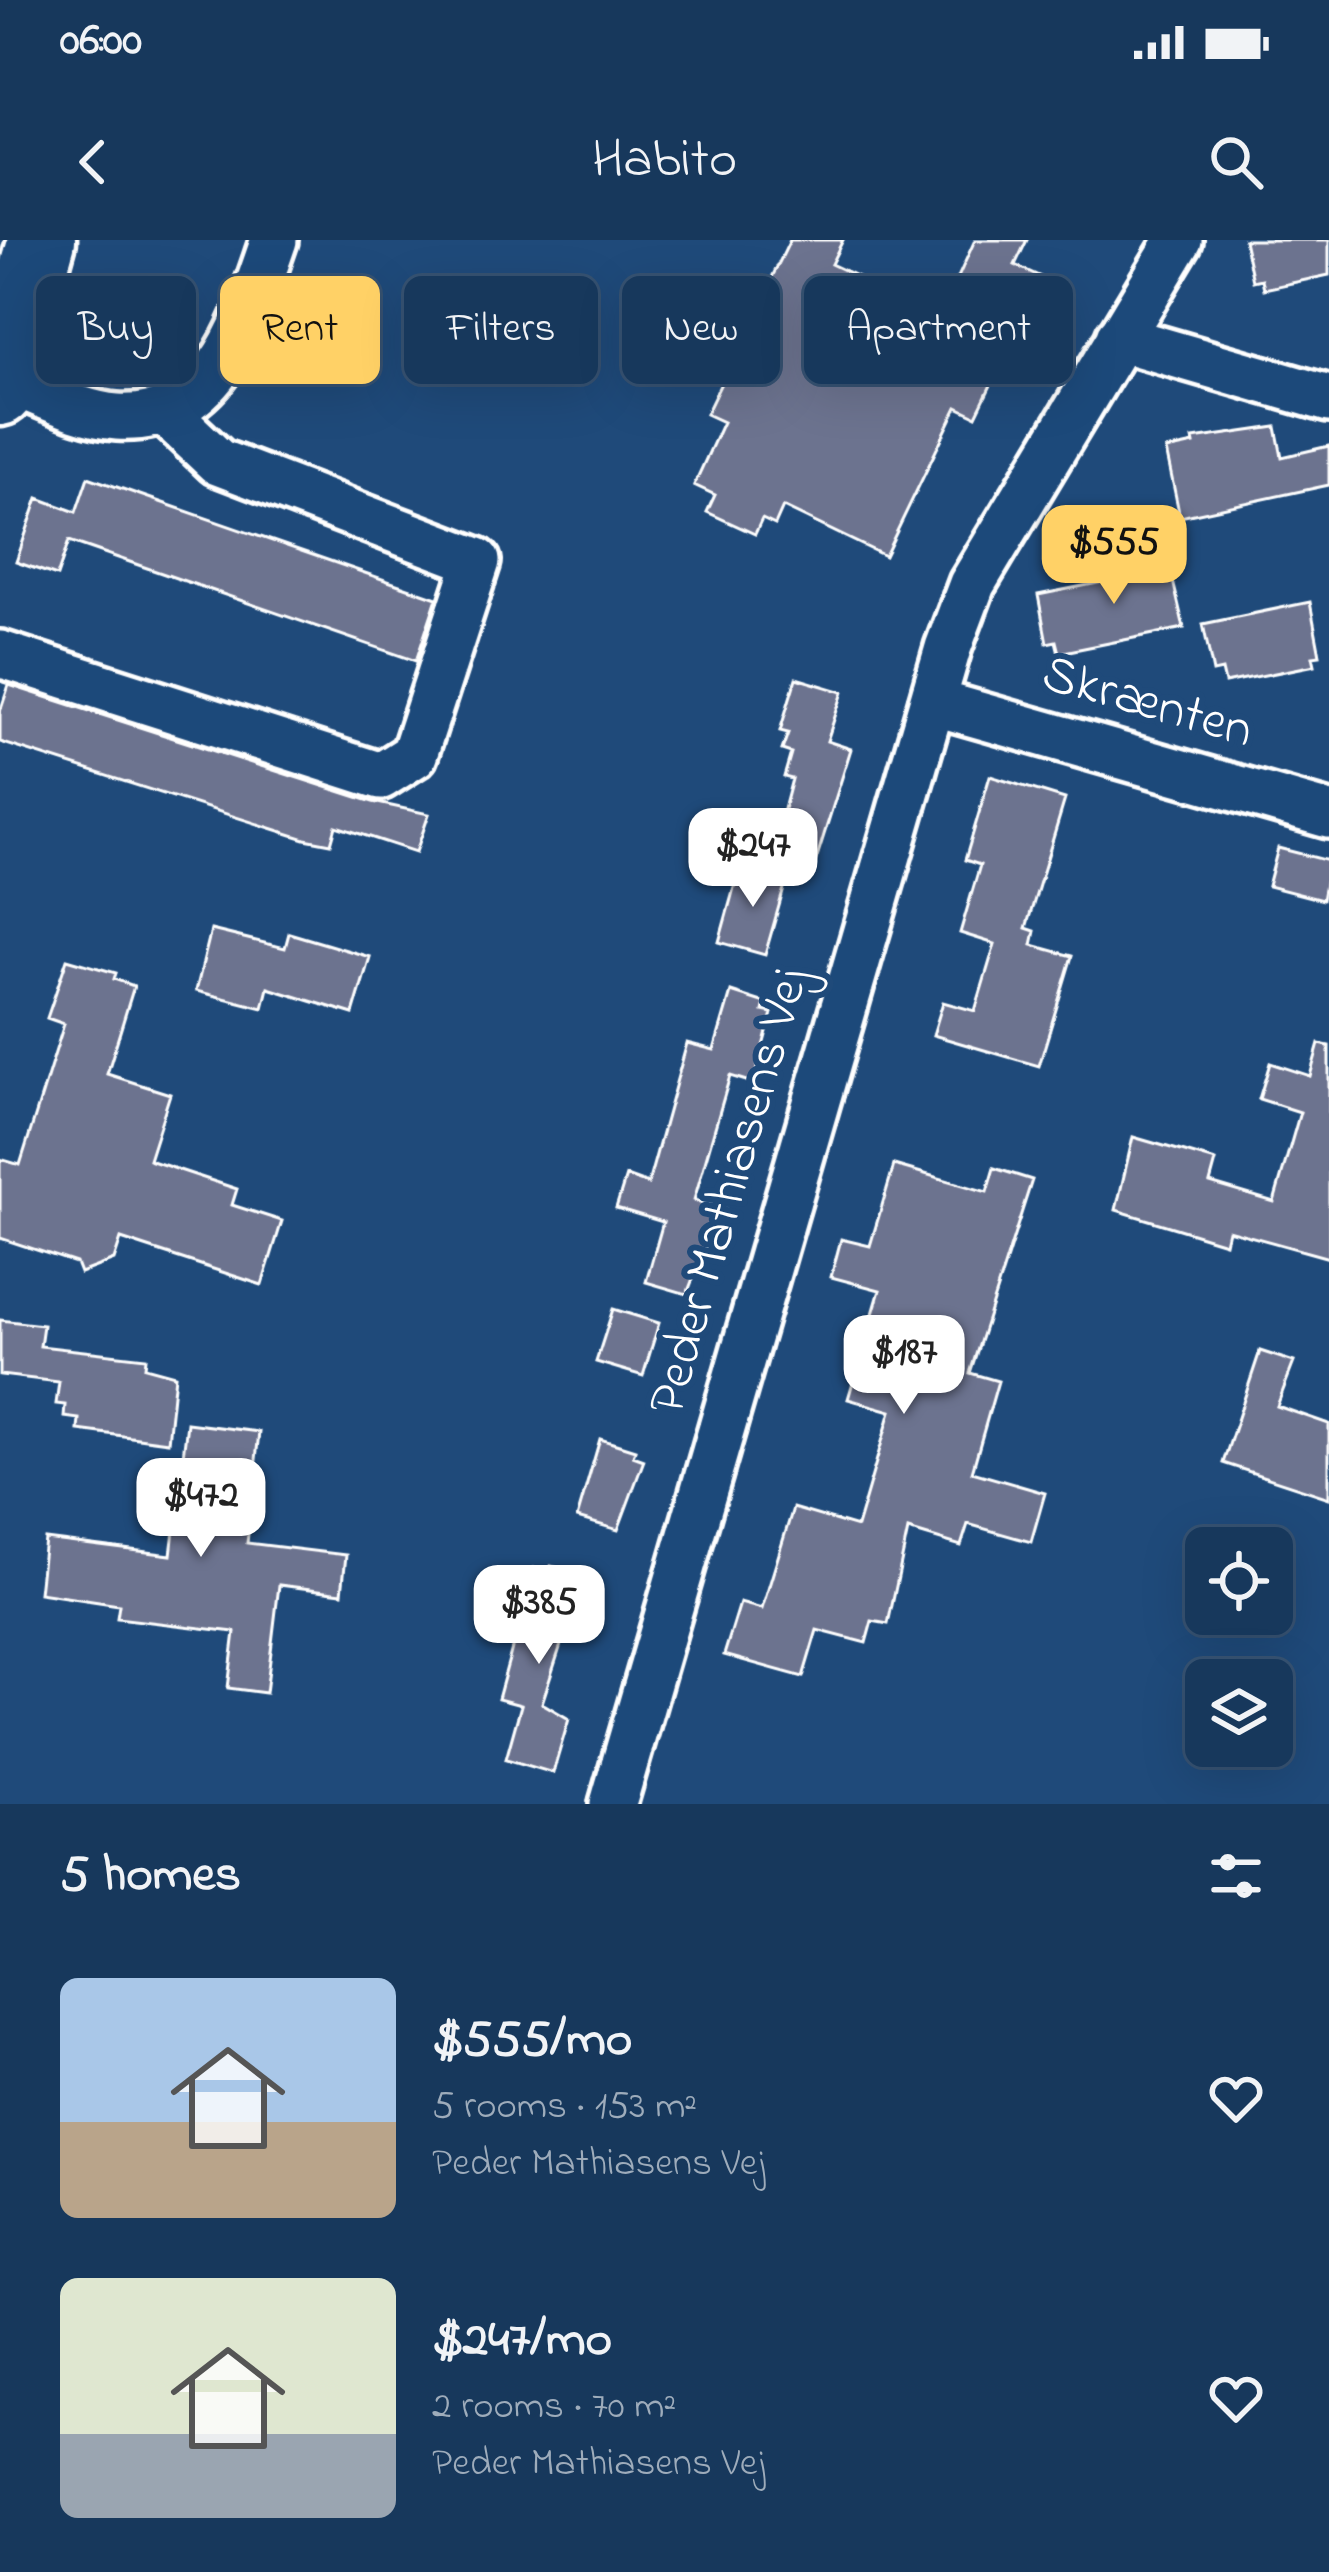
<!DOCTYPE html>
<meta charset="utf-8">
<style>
:root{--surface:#17385c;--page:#203f62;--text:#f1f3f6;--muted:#9eacbb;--line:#365272;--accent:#ffd166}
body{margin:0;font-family:"Indie Flower",sans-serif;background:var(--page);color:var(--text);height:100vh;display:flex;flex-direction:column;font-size:45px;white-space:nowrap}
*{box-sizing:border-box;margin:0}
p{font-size:39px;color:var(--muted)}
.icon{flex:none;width:66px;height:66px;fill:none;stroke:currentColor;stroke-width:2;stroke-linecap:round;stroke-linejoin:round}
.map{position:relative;height:1564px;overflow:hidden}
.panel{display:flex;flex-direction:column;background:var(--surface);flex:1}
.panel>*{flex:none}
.guide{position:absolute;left:36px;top:36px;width:1257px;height:108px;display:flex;gap:24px}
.buttons{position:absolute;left:1185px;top:1287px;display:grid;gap:24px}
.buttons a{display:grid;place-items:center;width:108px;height:108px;border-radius:18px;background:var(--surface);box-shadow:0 12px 48px #0002,0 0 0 3px var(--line);font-size:60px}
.price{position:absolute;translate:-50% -102px;padding:0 27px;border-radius:24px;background:#fff;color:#222;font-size:39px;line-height:78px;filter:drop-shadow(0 3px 6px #0008)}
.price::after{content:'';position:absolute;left:50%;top:72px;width:36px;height:27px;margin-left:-18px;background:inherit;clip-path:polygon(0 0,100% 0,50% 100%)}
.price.selected{background:var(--accent);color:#111}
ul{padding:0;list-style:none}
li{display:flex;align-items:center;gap:36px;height:300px;padding:0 60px}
li span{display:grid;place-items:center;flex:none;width:336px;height:240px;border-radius:18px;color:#555}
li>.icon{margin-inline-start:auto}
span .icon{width:144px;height:144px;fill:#fffc;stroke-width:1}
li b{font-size:51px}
h2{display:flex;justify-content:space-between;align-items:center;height:144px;padding:0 60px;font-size:51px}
.tag{padding:0 42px;border-radius:18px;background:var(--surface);box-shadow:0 12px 48px #0002,0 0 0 3px var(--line);font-size:42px;line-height:108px}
.tag.selected{background:var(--accent);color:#111}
.status{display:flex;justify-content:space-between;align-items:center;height:84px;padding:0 60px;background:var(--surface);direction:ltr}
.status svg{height:33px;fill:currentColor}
header{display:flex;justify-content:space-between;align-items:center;height:156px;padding:0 60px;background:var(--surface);font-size:54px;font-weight:600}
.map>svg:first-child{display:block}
.building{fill:#6c738f;stroke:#fff;stroke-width:3}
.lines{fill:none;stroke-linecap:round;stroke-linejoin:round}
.street-casing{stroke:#fff;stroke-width:54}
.secondary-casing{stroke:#fff;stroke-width:75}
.street{stroke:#1f4a7a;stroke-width:45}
.secondary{stroke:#1f4a7a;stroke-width:66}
.labels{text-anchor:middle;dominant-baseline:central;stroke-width:12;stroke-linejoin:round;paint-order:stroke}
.street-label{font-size:54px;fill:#fff;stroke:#1f4a7a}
</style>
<div class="status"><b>06:00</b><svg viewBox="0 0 49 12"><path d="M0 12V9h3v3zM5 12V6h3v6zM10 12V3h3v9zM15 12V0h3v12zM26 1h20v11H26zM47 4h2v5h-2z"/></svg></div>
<header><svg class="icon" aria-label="back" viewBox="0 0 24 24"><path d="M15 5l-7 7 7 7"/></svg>Habito<svg class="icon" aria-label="search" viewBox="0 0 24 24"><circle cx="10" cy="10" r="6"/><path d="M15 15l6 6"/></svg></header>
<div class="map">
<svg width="1329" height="1564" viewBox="0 0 1329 1564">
<rect width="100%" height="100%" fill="#1f4a7a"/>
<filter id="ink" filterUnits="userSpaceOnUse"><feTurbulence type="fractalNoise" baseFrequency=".00833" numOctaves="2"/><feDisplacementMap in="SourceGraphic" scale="24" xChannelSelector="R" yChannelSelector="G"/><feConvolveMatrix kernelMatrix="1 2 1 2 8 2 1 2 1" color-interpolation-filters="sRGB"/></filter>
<g filter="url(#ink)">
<path class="building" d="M790 0H843L831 24 877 46 866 69 930 99 975 0H1027L1015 25 1043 38 976 176 957 167 885 316 783 267 775 285 762 279 755 294 707 272 715 255 694 245 723 182 706 174Z
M1244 0H1329V35L1264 49 1262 39 1253 41Z
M1276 187 1282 217 1329 206V245L1180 277 1166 210 1194 204 1193 199Z
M88 237 437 358 416 421 69 301 57 336 16 322 38 258 76 272Z
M1167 315 1184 388 1059 413 1056 401 1047 403 1038 355 1118 339 1115 325Z
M1310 362 1320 415 1313 416 1315 425 1225 443 1222 430 1213 432 1203 384Z
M796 438 843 452 827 501 851 509 812 633 770 622 792 539 784 537 791 513 782 510 788 493 780 491Z
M9 445 373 562 429 574 416 612 336 586 331 604 305 599 0 502V472Z
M990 536 1065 559 1026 688 1035 691 1032 705 1072 716 1039 826 933 795 943 762 975 771 995 704 960 693 980 625 965 620Z
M1278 608 1329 621 1322 660 1268 646Z
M740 626 787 638 765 715 719 702Z
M211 690 285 708 289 693 370 717 353 774 268 748 263 768 196 751Z
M67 719 116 733 114 739 134 746 107 834 170 854 149 920 237 949 232 965 282 981 262 1045 121 999 114 1020 80 1033 76 1023 0 998V919L20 925 64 784 47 778Z
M731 752 765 763 763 771 772 773 753 843 730 836 694 960 727 971 718 999 709 997 687 1054 646 1042 663 982 616 968 626 936 648 944 687 803 714 810Z
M1319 804 1329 806V1018L1228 990 1225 1003 1116 970 1133 897 1216 921 1210 943 1274 962 1300 872 1259 859 1270 823 1310 836Z
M894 925 987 952 994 928 1032 940 970 1133 998 1141 972 1232 1045 1253 1031 1302 968 1284 961 1306 908 1290 888 1384 872 1381 866 1403 817 1390 803 1437 724 1415 740 1363 762 1369 793 1268 857 1287 891 1171 848 1159 880 1050 831 1037 841 999 870 1006Z
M613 1069 659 1083 643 1136 596 1122Z
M0 1080 43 1085 40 1106 146 1118 145 1127 175 1135 168 1202 78 1190 79 1179 64 1177 65 1165 56 1164 59 1142 0 1135Z
M1260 1111 1294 1122 1277 1166 1329 1184V1258L1223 1223Z
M187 1183 259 1192 247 1303 346 1315 342 1353 279 1345 266 1453 228 1448 235 1392 117 1378 119 1365 39 1353 45 1299 171 1315Z
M600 1199 635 1210 633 1216 644 1220 618 1290 577 1278Z
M551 1326 584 1334 542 1463 569 1479 553 1533 506 1519 521 1465 498 1459 534 1328 549 1332Z"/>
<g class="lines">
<g class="street-casing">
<path id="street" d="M1119 98 1329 159
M3 139C37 151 81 175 117 177 220 183 247 77 274 0
M0 414 381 536 414 515 477 321 218 222 164 171
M933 462 1329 575
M613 1564 948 408 972 344 1179 0"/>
</g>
<g class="secondary-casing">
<path id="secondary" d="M0 152 42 0"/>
</g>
<use href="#street" class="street"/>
<use href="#secondary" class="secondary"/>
</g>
</g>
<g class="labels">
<g class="street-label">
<text transform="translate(1147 464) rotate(16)">Skrænten</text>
<text transform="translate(731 952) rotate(-74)">Peder Mathiasens Vej</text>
</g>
</g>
</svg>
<div class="buttons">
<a><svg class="icon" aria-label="locate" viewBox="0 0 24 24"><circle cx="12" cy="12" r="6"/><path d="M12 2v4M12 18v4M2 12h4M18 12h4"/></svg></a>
<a><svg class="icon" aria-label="layers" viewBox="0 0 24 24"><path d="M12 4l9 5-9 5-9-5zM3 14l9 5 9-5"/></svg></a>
</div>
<b class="price selected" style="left:1114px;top:367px">$555</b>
<b class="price" style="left:753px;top:670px">$247</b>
<b class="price" style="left:904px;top:1177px">$187</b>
<b class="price" style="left:201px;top:1320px">$472</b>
<b class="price" style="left:539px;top:1427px">$385</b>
<div class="guide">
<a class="tag">Buy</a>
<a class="tag selected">Rent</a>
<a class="tag">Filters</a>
<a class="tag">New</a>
<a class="tag">Apartment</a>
</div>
</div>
<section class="panel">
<h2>5 homes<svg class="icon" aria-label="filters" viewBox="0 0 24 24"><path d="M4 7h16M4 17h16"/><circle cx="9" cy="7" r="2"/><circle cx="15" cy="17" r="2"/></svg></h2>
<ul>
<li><span style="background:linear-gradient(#a9c7e8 60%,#b9a48a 0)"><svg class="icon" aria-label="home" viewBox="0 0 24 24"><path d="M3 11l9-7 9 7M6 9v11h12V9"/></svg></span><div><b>$555/mo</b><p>5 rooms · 153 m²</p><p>Peder Mathiasens Vej</p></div><svg class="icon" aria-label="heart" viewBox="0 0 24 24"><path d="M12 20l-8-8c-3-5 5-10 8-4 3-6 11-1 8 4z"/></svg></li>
<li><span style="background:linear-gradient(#dfe7d0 65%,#9aa5b1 0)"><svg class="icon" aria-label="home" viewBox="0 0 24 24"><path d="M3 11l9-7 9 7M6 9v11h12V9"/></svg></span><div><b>$247/mo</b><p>2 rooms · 70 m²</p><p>Peder Mathiasens Vej</p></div><svg class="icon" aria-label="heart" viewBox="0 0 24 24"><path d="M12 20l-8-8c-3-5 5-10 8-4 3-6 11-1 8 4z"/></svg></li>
</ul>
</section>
